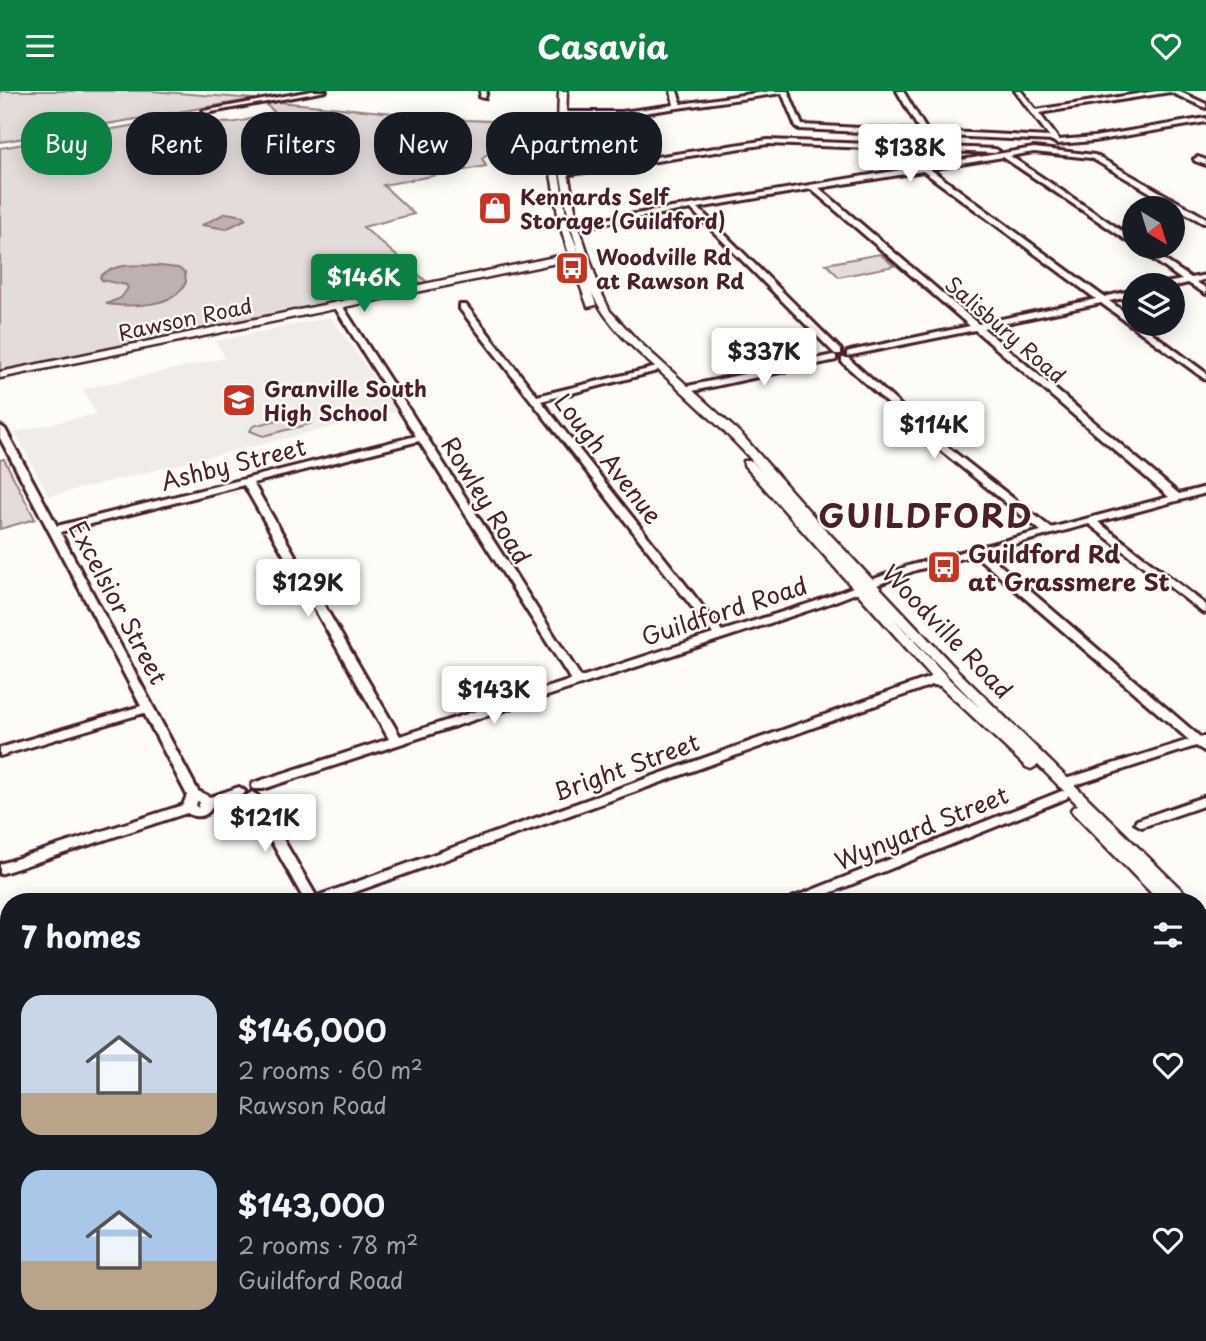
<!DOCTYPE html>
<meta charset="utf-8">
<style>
:root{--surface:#171b24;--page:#242831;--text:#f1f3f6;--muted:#9ea1a6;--accent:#0b8043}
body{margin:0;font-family:"Playpen Sans",sans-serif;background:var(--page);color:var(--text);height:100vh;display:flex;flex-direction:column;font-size:26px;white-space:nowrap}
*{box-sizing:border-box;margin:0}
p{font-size:23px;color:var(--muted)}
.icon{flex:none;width:38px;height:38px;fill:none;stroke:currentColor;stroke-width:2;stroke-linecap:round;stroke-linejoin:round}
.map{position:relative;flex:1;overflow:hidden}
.sheet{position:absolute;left:0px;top:802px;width:1208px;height:450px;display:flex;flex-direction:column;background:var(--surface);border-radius:28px 28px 0 0;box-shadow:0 4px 18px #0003}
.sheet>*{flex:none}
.top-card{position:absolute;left:21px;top:21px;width:700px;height:63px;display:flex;gap:14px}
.needle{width:46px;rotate:142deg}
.buttons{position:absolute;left:1122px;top:105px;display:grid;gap:14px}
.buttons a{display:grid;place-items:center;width:63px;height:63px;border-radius:50%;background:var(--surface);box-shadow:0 4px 18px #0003;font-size:35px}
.price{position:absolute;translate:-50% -60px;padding:0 16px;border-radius:7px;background:#fff;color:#222;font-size:23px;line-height:46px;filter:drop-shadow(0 2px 4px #0008)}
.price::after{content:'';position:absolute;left:50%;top:42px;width:21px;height:16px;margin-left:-10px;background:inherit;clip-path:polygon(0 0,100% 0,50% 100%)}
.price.on{background:var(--accent);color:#fff}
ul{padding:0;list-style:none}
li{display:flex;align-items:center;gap:21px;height:175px;padding:0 21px}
li span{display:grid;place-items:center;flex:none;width:196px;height:140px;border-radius:21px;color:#555}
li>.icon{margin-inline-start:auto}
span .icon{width:84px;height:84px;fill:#fffc;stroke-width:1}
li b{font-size:30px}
h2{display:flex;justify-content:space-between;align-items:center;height:84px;padding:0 21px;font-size:30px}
.pill{padding:0 24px;border-radius:28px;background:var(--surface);box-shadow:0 4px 18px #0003;font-size:24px;line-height:63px}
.pill.on{background:var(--accent);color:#fff}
header{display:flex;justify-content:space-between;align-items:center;height:91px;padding:0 21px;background:var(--accent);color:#fff;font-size:32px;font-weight:700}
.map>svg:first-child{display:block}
.built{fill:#f0ece8}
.green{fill:#e3dcda;stroke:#967e82;stroke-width:2}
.water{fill:#c0b1b1;stroke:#91777b;stroke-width:2}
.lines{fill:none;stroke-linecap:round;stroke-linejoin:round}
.minor-casing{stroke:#4a1f2b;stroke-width:6}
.major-casing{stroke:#4a1f2b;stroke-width:5}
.minor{fill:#fdfcf7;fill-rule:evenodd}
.major{fill:#fdfcf7;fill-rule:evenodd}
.labels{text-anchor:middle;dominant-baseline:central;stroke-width:5;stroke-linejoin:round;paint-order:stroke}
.far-poi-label{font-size:21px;font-weight:bold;fill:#4a1f2b;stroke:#fdfcf7;text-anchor:start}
.far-street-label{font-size:21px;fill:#4a1f2b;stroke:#fdfcf7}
.street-label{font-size:24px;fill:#4a1f2b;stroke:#fdfcf7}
.poi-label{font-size:24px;font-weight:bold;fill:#4a1f2b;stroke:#fdfcf7;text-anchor:start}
.district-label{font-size:32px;font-weight:bold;letter-spacing:2px;fill:#4a1f2b;stroke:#fdfcf7}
</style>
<header><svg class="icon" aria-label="menu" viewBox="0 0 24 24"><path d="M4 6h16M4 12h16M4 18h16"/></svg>Casavia<svg class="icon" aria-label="heart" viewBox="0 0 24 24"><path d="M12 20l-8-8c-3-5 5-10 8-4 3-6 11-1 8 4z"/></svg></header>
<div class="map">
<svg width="1206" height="1250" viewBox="0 0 1206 1250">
<rect width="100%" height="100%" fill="#fdfcf7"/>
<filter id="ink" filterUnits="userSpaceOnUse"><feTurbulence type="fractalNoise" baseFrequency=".0143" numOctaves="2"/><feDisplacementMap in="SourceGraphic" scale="14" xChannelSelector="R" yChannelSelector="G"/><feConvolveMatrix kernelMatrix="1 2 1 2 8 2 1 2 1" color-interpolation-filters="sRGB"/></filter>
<g filter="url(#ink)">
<path class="built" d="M331 226 397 320 49 405 15 341 96 323 83 298 225 267 216 250Z"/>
<path class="green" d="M0 0H151L255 8 0 51Z
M279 11 466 29 547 32 545 52 489 62 482 67 486 75 383 94 414 123 363 136 427 191 0 281V57L201 23C221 41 252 27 275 21L265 13Z
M880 163 894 175 839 186 826 173Z
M301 323 313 328 310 333 263 345 250 340 253 335Z
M4 368 35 428 0 438V369Z"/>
<path class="water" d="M226 122 244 125 246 128 226 138 202 134Z
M160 175 178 177 185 181 186 191C175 217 130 216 106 213L121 207 128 197 126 194 102 189 100 186C113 171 141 174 160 175Z"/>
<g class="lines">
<g class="minor-casing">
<path id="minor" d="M312 0H326L206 22 203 20Z
M481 0H487L485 7 480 6Z
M671 0H677L681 13 771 0H788L802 34 920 40 897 0H903L927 40 1050 46 1015 0H1021L1036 19 1156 0H1178L1206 13V17L1170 1 1039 22 1059 49 1094 46 1206 27V31L1094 50 1057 53 1053 50 799 38 796 36 782 2 622 25H564L561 23 564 21H622L674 14Z
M768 49 995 58 999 60 995 62 768 53 564 84 560 82 564 80Z
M1034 57 1095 64 1206 127V132H1203L1091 67 1034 61 1010 65 1134 148V154L1003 66 930 78 1104 206 1134 199V205L1109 210 1134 228V233H1140L1206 282V289L1101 212 983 237 1179 403 1206 396V402L1098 431 1206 514V522L1202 521 1089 433 985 461 1200 646H1206V661L1196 655 1069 696H1059L1058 693 1059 690 1189 649 975 464 916 479 822 515 263 698H253L252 695 253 692 389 648 244 394 60 441 198 700 210 706 239 696 245 700 244 703 213 714C208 726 198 728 187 722L0 783V773L183 714 187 704 144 622 0 665V657L141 615 0 347V335L5 338 57 435 416 345 334 215 341 213 581 586 713 543 460 218V214H466L537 305 657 276V280L541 310 722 540 814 511 908 475 1041 440 934 354 842 271V267H848L940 350 1051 437 1169 406 975 239 847 265V261L850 260 970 235 811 98 698 117 841 259V263H835L691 118 575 137 571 135 575 133ZM923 80 1096 208 978 233 819 97ZM419 350 571 589 400 645 253 392ZM197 710 200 711 198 717 196 715Z
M1198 66 1206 69V74L1195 70 1194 68Z
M1136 156H1145L1191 187 1206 184V188L1196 191 1206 197V203L1188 192 1172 196 1164 194 1165 192 1182 189Z
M833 264 836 265V269L688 301 683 298 688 295Z
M931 586 944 587 950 591 944 595 932 594 330 810H320L318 807 320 804Z
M1062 700 1067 701 1068 704 1067 707 810 810H790L792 807Z
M252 701 258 705 315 803 313 806H303L301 803 246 705Z
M1206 705V714L1142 736 1135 732 1137 729Z
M9 913V925L0 928V916Z
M9 1080V1094L0 1097V1083Z
M1206 1105V1120L1199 1123V1108Z
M202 1242H221L224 1250H206Z
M543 1242H574L578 1250H544Z
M948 1242H974L968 1250H943Z"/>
</g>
<g class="major-casing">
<path id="major" d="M559 0H567L565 65 568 82 578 133 600 199 610 220 637 249 741 343 824 437 958 580 1193 810H1159L1073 722 1071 719 1073 716 1078 714 1038 674 1031 678 1026 676 939 594 744 374V370H752L763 382C736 350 706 323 675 294 644 266 610 240 592 202L596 214 588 216 571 169 0 287V281L569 163 560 134 549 72 553 70 557 72 568 134 579 162 570 133 557 65ZM893 527 980 617 949 588Z
M1199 818 1206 821V837L1199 834Z
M1199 836 1206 839V855L1199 852Z"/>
</g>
<use href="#minor" class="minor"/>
<use href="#major" class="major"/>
</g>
</g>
<defs>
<g id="shop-square" transform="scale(1.75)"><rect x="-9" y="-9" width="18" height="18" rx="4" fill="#c8321e" stroke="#fdfcf7"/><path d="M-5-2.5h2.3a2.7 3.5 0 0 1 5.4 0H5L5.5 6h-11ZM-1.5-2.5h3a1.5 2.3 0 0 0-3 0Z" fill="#fff"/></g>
<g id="bus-square" transform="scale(1.75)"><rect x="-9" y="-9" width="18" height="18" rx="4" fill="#c8321e" stroke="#fdfcf7"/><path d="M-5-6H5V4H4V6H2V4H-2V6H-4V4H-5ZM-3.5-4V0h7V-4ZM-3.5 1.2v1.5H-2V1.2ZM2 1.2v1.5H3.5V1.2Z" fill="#fff"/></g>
<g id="school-square" transform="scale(1.75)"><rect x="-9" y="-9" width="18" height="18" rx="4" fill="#c8321e" stroke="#fdfcf7"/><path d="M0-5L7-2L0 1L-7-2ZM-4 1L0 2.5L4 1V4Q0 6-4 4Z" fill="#fff"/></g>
</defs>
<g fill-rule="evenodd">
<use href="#shop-square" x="495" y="117"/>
<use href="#bus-square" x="572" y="177"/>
<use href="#school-square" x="239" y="309"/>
<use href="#bus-square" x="944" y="476"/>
</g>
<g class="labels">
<g class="far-poi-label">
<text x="520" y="105">Kennards Self<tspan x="520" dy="24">Storage (Guildford)</tspan></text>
<text x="596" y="165">Woodville Rd<tspan x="596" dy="24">at Rawson Rd</tspan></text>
<text x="264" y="297">Granville South<tspan x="264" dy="24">High School</tspan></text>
</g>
<g class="far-street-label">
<text transform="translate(185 227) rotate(-12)">Rawson Road</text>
<text transform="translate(1006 238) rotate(41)">Salisbury Road</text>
</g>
<g class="street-label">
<text transform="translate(609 367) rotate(52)">Lough Avenue</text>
<text transform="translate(233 372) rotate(-14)">Ashby Street</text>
<text transform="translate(487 409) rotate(58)">Rowley Road</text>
<text transform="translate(119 511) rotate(62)">Excelsior Street</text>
<text transform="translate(724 519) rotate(-18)">Guildford Road</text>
<text transform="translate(948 540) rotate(46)">Woodville Road</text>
<text transform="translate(626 675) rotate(-20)">Bright Street</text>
<text transform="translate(921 736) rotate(-22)">Wynyard Street</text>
</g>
<g class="poi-label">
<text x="968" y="462">Guildford Rd<tspan x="968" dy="28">at Grassmere St</tspan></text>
</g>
<g class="district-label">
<text x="926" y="424">GUILDFORD</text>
</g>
</g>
</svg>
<div class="buttons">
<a><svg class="needle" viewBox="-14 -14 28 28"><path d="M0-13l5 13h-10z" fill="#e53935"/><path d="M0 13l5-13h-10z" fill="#9ea1a6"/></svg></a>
<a><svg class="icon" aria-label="layers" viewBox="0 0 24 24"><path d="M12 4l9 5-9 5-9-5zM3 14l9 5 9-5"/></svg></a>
</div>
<b class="price" style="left:910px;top:93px">$138K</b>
<b class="price on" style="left:364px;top:223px">$146K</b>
<b class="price" style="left:764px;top:297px">$337K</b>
<b class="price" style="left:934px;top:370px">$114K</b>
<b class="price" style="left:308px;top:528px">$129K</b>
<b class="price" style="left:494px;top:635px">$143K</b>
<b class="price" style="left:265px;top:763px">$121K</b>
<div class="top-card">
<a class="pill on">Buy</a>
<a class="pill">Rent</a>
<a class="pill">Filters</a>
<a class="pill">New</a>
<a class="pill">Apartment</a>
</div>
<section class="sheet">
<h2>7 homes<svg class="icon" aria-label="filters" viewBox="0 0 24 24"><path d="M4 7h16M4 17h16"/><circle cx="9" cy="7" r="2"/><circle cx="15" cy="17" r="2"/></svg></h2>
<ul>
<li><span style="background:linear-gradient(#c9d6e8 70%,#b9a48a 0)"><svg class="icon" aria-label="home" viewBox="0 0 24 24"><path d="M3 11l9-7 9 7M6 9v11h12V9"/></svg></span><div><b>$146,000</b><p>2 rooms · 60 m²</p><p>Rawson Road</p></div><svg class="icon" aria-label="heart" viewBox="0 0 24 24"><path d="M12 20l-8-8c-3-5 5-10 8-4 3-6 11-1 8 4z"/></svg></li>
<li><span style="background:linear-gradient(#a9c7e8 65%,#b9a48a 0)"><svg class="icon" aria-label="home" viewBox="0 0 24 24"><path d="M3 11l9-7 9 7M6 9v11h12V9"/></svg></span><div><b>$143,000</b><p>2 rooms · 78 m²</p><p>Guildford Road</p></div><svg class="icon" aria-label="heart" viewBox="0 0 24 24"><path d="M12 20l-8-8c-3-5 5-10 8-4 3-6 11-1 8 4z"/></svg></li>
</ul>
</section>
</div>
